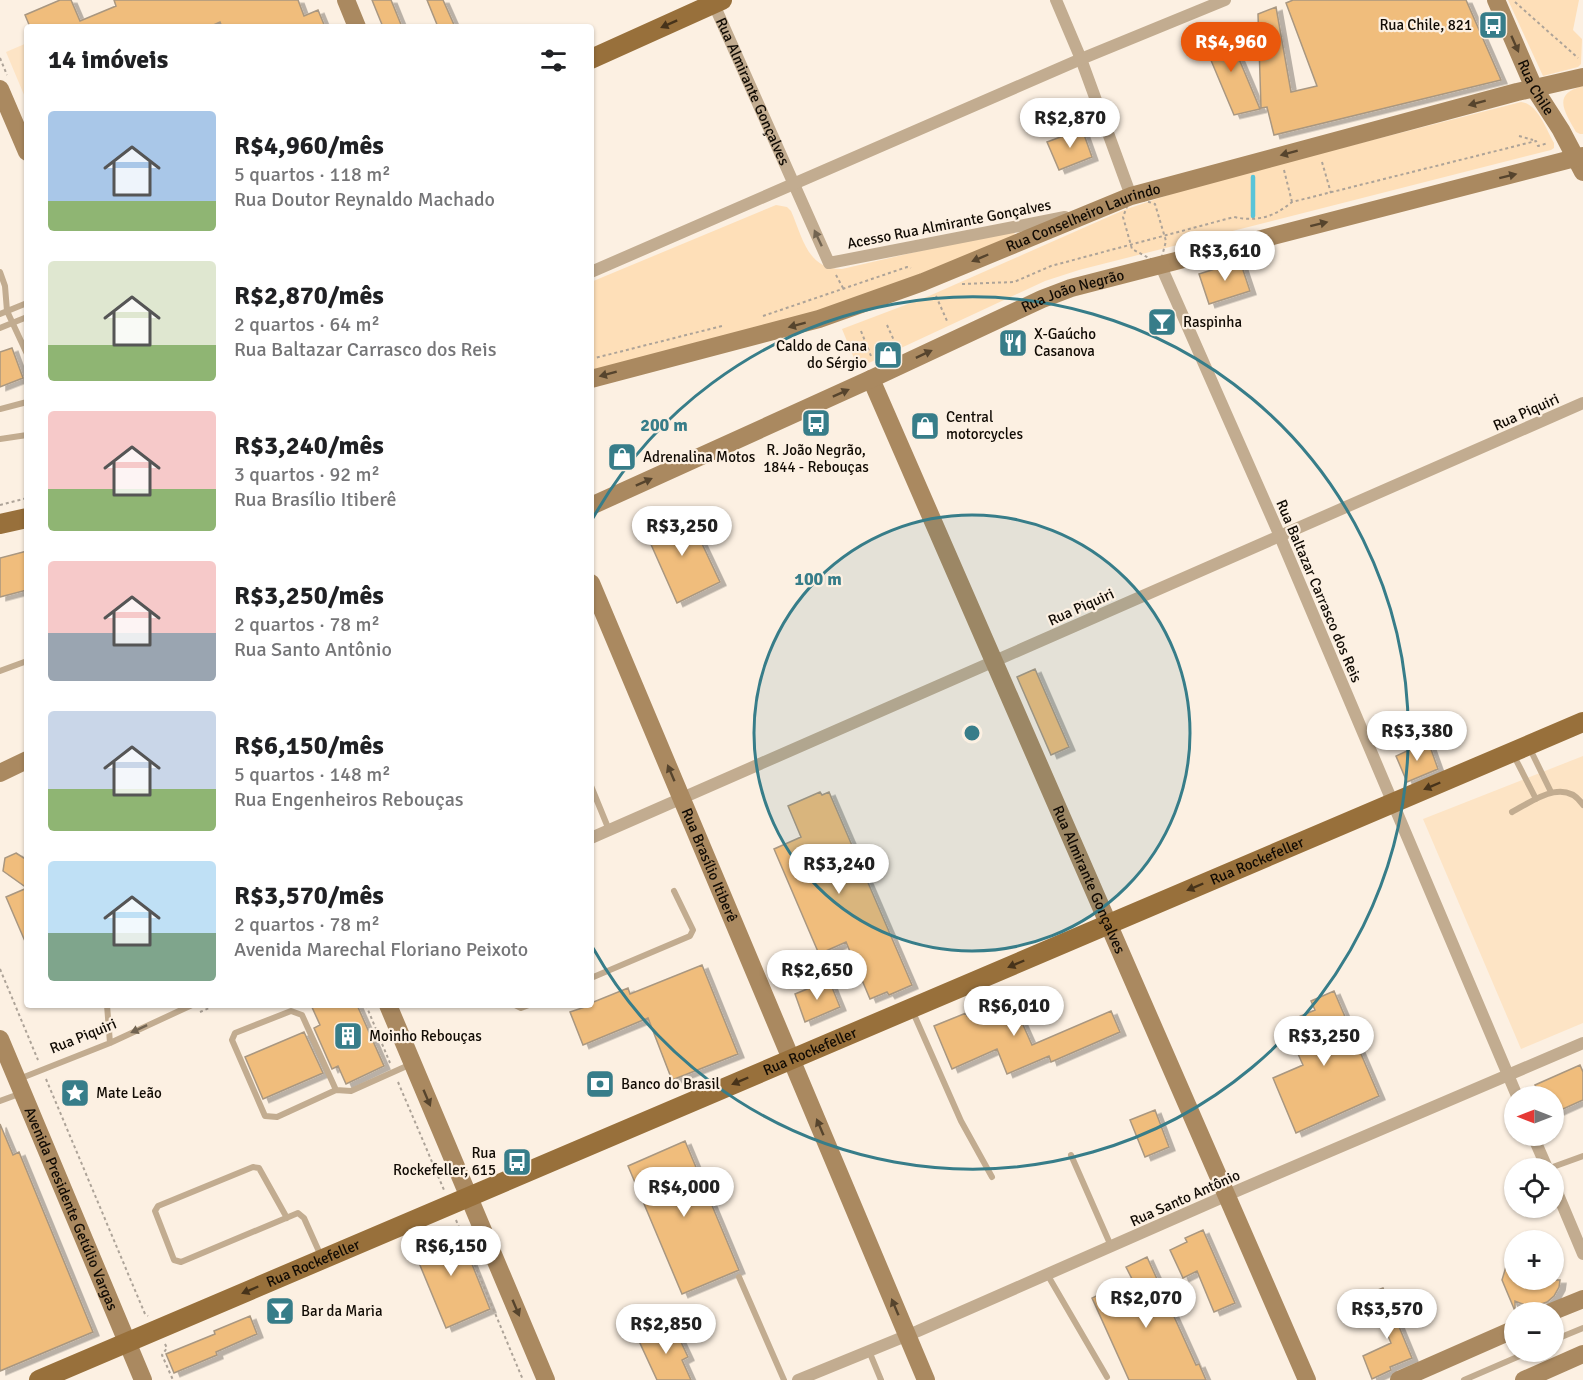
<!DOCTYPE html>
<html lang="pt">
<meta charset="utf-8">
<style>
:root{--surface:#fff;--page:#f6f6f6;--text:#202124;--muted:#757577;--accent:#ea580c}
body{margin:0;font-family:Signika,sans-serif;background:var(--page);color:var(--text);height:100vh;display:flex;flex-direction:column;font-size:22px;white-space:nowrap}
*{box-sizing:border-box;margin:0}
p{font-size:20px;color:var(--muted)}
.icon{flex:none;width:33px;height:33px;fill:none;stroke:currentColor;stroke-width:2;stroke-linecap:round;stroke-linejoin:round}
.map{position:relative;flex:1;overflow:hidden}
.details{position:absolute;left:24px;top:24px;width:570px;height:984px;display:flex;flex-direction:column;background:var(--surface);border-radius:6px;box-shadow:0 2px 4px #0004}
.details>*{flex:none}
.needle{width:39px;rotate:270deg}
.fabs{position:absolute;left:1504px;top:1086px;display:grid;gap:12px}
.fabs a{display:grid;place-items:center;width:60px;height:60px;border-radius:50%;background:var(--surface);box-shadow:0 2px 4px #0004;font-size:30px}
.price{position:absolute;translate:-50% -51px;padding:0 14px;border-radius:21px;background:#fff;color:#222;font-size:20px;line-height:39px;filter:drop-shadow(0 2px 3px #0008)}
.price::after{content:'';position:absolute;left:50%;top:36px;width:18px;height:14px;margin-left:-9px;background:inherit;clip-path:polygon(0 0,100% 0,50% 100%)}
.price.active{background:var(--accent);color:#fff}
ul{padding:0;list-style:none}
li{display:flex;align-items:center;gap:18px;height:150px;padding:0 24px}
li span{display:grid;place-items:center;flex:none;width:168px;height:120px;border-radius:6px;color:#555}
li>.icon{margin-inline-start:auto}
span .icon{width:72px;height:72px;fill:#fffc;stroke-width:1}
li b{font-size:26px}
h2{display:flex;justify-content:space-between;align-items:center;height:72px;padding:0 24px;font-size:26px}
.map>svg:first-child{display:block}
.built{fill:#fde4c5}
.green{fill:#fedfb8}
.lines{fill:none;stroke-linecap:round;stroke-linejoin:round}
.stream{stroke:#59c4d8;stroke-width:4.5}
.building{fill:#f0bd7b;stroke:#a99780;stroke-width:1.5;filter:url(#shadow)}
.path{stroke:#ada398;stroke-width:2;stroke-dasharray:3 3;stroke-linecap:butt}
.lane{stroke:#c2ac90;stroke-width:6}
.street{stroke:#c2ac90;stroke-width:12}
.secondary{stroke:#aa8960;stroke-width:18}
.primary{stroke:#98703b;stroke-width:20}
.oneway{fill:#47331a}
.oneway2{fill:#56442d}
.oneway3{fill:#726451}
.ring{fill:none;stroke:#377d89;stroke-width:3}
.labels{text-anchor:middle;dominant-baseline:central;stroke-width:4.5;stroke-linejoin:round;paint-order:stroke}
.poi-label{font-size:15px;fill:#110b04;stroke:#fcf0e2;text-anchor:start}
.street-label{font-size:15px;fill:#110b04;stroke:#fcf0e2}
.centre{fill:#377d89;stroke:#fcf0e2;stroke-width:3}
.ring-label{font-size:18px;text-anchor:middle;font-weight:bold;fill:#377d89;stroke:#fcf0e2;stroke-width:4.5;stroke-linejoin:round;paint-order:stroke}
</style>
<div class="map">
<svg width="1583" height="1380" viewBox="0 0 1583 1380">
<defs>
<filter id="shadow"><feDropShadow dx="6" dy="3.5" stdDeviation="0" flood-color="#0004"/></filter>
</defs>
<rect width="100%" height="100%" fill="#fcf0e2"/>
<path class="built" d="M27 43V102L6 52Z
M1583 756V1023L1521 1049 1423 819Z"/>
<path class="green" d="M1508 0H1579L1573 30 1582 39 1581 64 1578 67 1543 76Z
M1583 86V134H1580L1576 132C1565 112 1551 94 1583 86Z
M1521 102C1538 104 1546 129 1554 143V148L1551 150 1079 270 1045 281 858 368 842 329 929 296 1124 210 1201 184Z
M776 205 787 207 791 211C803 238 807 269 842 269L963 241 1013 232 1015 234 1014 237 816 315 591 371V282Z"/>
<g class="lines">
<path class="stream" d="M1253 216V177"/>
</g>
<path class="building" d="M60 0H71L80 21 116 6 114 0H298L304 16 318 10 325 27H222L220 22 209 27H30L25 15Z
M372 0H391L402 27H383Z
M427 0H443L455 27H438Z
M1293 0H1466L1501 80 1274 135 1267 107 1261 108 1258 14 1276 7 1291 92 1317 86 1286 3Z
M1226 28 1260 109 1234 115 1202 39Z
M1082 129 1092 157 1059 170 1047 142Z
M1240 261 1250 291 1209 304 1199 274Z
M12 348 23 378 0 387V352Z
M687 512 720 582 677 603 645 531Z
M27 551V590L0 597V558Z
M1035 669 1069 747 1051 755 1017 677Z
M1428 741 1438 769 1407 782 1396 756Z
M820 792 822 795 829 792 912 985 889 995 887 992 870 999 846 942 819 954 774 849 801 837 788 806Z
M16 853 27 860V888L3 871 5 858Z
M27 888V946L6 897Z
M702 965 738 1054 672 1080 648 1018 583 1045 570 1012 591 1005V1003L628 988 630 994Z
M829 980 840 1007 805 1022 795 994Z
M1334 991 1379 1096 1296 1133 1273 1078 1303 1065 1284 1023 1315 1010 1311 1001Z
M1011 998 1032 1045 1111 1011 1120 1032 1051 1062 1049 1056 1007 1074 997 1049 952 1069 934 1026 966 1013 967 1016Z
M311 1005H357L384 1066 346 1084 338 1066 332 1069 314 1028 320 1025Z
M304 1032 323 1073 263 1099 245 1057Z
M1580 1065 1583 1072V1100L1554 1113V1096H1540L1535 1085Z
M1155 1110 1169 1147 1145 1157 1130 1120Z
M0 1124 13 1155 19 1152 93 1332 0 1371Z
M685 1141 739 1270 682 1294 628 1166Z
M457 1227 490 1309 446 1328 412 1246Z
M1203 1230 1235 1303 1214 1312 1197 1271 1183 1278 1170 1250 1187 1242 1185 1238Z
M1513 1243H1515V1280H1560L1559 1287 1554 1296 1547 1302 1535 1306 1525 1305 1515 1301V1311L1502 1280Z
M1147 1257 1196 1365 1199 1364 1206 1380H1129L1092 1298 1132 1279 1126 1267Z
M1383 1288 1412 1358 1390 1367 1391 1370 1372 1379 1363 1356 1391 1343 1370 1293Z
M250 1316 257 1334 216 1352 217 1355 174 1373 166 1354 215 1334 214 1331Z
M673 1325 688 1357 682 1360 691 1380H657L639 1341Z"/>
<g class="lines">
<path class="path" d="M1515 2 1578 58
M0 58 7 75
M1519 136 1533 140
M1322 162 1331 193
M1284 170 1292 202
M1131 196 1155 204 1166 241 1160 264 1132 249 1123 217Z
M836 275 843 288
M962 284 1014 282 1051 266 1234 217C1257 222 1274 217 1292 202L1536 141 1538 146 1548 143
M936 296 947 321
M763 316 907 267 911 268
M887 325 896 345
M861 331 871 356
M591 359 722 326
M0 505 27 498
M0 969 38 1060
M366 1005 390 1063
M200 1012 216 1005
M46 1079 145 1314 148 1316
M398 1082 444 1190
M456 1220 523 1380
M165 1344 167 1348 162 1355 173 1380"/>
<path class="lane" d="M0 272 5 286 7 311 27 354
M0 314 27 303
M0 328 27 317
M0 409 27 402
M0 439 27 435
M0 671 27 661
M1530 749 1551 792
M1514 756 1536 799
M591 786 609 830
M1512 812C1534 800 1565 777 1583 805
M591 978 690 936 693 930 674 891
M107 1005 110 1043
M515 1005 521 1008 529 1005
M912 1010 961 1121 992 1177
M19 1079 110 1043 192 1005
M336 1090 302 1015 291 1011 235 1033 232 1040 265 1116 277 1117 336 1090 351 1091 409 1065
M0 1101 19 1094
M1071 1155 1111 1246
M1550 1168 1583 1156
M287 1218 259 1168 253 1167 158 1206 155 1211 174 1260 181 1262 298 1213 304 1218 321 1256
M1047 1274 1107 1377
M739 1277 784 1380
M1554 1340 1583 1328
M869 1351 881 1380
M1464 1380 1529 1352"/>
<g class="street">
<path id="s1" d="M712 0 829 263 1065 217"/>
<path d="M1056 0 1081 59 1131 196"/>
<path d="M1160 264 1276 527 1517 1096"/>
<path d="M591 272 1081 59 1225 0"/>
<path d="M591 838 1583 403"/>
<path d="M1533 1136 1547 1168"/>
<path d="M1554 1185 1583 1254"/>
<path d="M798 1380 918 1331 1239 1190 1583 1043"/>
</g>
<g class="secondary">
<path d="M346 0 357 27"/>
<path id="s2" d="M1496 0 1534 88 1561 130 1583 172"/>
<path d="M0 89 27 152"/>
<path id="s3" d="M591 379 819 319 923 282 1131 196 1517 92 1583 77"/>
<path id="s4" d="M871 379 1307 1380"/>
<path id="s5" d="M591 506 871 379 1042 299 1071 288 1583 156"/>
<path id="s6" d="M591 583 926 1380"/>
<path d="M0 773 27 760"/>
<path d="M388 1005 546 1380"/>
<path id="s7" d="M0 1039 143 1380"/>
<path d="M1551 1312 1583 1299"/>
<path d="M1399 1380 1515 1329"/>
<path d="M1524 1380 1583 1354"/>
</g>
<g class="primary">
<path d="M591 59 722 0"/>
<path d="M0 524 27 518"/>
<path id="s8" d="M39 1380 1583 722"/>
</g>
</g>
<defs><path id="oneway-solid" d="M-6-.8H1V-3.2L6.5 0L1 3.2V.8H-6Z" transform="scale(1.5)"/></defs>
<g class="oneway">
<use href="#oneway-solid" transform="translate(669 24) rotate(156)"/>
<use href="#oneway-solid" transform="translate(1432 786) rotate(157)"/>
<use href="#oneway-solid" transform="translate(1195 887) rotate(157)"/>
<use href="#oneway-solid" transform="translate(1016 964) rotate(157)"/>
<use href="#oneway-solid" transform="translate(740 1081) rotate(157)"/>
<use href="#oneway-solid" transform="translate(250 1290) rotate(157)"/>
</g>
<g class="oneway2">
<use href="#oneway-solid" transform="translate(1515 44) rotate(66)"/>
<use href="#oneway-solid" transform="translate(1477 103) rotate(165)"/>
<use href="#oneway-solid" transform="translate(1289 153) rotate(165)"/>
<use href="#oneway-solid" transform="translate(1508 176) rotate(-14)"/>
<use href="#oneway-solid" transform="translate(1319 224) rotate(-14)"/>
<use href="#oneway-solid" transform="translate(980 258) rotate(157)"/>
<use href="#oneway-solid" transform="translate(797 325) rotate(165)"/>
<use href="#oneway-solid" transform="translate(924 354) rotate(-25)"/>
<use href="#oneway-solid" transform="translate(608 374) rotate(165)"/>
<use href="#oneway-solid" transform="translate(841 393) rotate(-24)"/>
<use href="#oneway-solid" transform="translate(644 482) rotate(-24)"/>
<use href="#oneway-solid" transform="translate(671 773) rotate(-113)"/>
<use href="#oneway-solid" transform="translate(427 1098) rotate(67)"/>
<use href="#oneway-solid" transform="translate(820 1127) rotate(-113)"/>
<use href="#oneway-solid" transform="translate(895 1307) rotate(-113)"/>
<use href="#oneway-solid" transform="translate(516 1308) rotate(67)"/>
</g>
<g class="oneway3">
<use href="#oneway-solid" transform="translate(818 238) rotate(-115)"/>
<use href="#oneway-solid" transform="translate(139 1029) rotate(155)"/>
</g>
<circle cx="972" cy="733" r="218" fill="#377d89" fill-opacity=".12"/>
<g class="ring">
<circle cx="972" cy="733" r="218"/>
<path d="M593 518A436 436 0 1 1 593 948"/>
</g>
<defs>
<g id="bus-square" transform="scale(1.5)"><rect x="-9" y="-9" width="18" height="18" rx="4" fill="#377d89" stroke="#fcf0e2"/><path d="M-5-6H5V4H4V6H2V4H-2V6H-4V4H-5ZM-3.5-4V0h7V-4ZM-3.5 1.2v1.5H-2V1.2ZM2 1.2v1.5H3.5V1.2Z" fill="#fff"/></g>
<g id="bar-square" transform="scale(1.5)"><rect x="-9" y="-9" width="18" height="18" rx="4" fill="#377d89" stroke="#fcf0e2"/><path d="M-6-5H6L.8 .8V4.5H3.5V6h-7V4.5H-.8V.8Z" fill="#fff"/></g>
<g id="restaurant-square" transform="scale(1.5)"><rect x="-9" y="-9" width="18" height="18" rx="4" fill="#377d89" stroke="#fcf0e2"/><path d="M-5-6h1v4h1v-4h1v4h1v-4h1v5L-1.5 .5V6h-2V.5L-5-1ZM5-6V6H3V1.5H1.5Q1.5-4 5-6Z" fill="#fff"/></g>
<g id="shop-square" transform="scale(1.5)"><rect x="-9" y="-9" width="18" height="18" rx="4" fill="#377d89" stroke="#fcf0e2"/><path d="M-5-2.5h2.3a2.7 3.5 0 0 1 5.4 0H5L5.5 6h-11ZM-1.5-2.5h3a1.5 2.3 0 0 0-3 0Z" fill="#fff"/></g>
<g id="building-square" transform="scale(1.5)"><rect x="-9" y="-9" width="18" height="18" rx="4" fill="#377d89" stroke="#fcf0e2"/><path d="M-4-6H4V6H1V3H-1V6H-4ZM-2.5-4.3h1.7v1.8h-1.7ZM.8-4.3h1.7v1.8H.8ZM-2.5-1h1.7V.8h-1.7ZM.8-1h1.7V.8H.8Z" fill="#fff"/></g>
<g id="bank-square" transform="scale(1.5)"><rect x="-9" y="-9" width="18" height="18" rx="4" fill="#377d89" stroke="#fcf0e2"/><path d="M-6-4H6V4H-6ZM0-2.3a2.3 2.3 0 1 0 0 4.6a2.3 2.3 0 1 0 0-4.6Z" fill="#fff"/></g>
<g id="sight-square" transform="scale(1.5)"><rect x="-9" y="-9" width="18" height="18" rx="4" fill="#377d89" stroke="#fcf0e2"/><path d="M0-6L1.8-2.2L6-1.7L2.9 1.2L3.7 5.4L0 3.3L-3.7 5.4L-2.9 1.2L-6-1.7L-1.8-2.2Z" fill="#fff"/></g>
</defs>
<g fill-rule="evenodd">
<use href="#bus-square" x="1493" y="25"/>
<use href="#bar-square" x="1162" y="322"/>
<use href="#restaurant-square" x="1013" y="343"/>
<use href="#shop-square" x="888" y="355"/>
<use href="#bus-square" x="816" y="423"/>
<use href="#shop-square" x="925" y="426"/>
<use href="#shop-square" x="622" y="457"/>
<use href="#building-square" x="348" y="1036"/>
<use href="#bank-square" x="600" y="1084"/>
<use href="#sight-square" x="75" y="1093"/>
<use href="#bus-square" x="517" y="1162"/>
<use href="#bar-square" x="280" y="1311"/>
</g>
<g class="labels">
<g class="poi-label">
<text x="1472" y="25" text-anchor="end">Rua Chile, 821</text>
<text x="1183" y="322">Raspinha</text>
<text x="1034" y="334">X-Gaúcho<tspan x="1034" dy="17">Casanova</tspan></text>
<text x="867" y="346" text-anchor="end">Caldo de Cana<tspan x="867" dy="17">do Sérgio</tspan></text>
<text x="946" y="417">Central<tspan x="946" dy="17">motorcycles</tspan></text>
<text x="816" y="450" text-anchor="middle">R. João Negrão,<tspan x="816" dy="17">1844 - Rebouças</tspan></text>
<text x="643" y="457">Adrenalina Motos</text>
<text x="369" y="1036">Moinho Rebouças</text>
<text x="621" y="1084">Banco do Brasil</text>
<text x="96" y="1093">Mate Leão</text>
<text x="496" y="1153" text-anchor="end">Rua<tspan x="496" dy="17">Rockefeller, 615</tspan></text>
<text x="301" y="1311">Bar da Maria</text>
</g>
<g class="street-label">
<text stroke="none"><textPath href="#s2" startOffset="96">Rua Chile</textPath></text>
<text stroke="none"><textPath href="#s1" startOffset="100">Rua Almirante Gonçalves</textPath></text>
<text stroke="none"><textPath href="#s3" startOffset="519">Rua Conselheiro Laurindo</textPath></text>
<text transform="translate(949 224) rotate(-11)">Acesso Rua Almirante Gonçalves</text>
<text stroke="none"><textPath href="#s5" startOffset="528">Rua João Negrão</textPath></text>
<text transform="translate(1526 412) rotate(-24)">Rua Piquiri</text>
<text transform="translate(1319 591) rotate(67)">Rua Baltazar Carrasco dos Reis</text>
<text transform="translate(1081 607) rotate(-24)">Rua Piquiri</text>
<text stroke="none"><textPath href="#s8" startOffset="1324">Rua Rockefeller</textPath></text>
<text stroke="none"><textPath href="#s6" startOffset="306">Rua Brasílio Itiberê</textPath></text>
<text stroke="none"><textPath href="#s4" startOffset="546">Rua Almirante Gonçalves</textPath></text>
<text transform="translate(83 1036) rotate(-22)">Rua Piquiri</text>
<text stroke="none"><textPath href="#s8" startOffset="838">Rua Rockefeller</textPath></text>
<text transform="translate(1185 1198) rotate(-24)">Rua Santo Antônio</text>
<text stroke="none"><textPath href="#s7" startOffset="184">Avenida Presidente Getúlio Vargas</textPath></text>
<text stroke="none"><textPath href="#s8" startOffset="298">Rua Rockefeller</textPath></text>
</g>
</g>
<circle cx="972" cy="733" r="9" class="centre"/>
<g class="ring-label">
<text x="664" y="431">200 m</text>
<text x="818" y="585">100 m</text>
</g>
</svg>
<div class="fabs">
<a><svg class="needle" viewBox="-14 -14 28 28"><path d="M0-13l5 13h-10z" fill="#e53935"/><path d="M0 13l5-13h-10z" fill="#757577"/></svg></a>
<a><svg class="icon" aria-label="locate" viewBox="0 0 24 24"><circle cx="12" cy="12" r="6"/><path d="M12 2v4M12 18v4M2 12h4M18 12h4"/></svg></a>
<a>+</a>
<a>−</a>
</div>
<b class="price active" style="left:1231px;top:73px">R$4,960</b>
<b class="price" style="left:1070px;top:149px">R$2,870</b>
<b class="price" style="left:1225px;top:282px">R$3,610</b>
<b class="price" style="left:682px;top:557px">R$3,250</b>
<b class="price" style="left:1417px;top:762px">R$3,380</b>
<b class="price" style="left:839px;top:895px">R$3,240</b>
<b class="price" style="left:817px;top:1001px">R$2,650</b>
<b class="price" style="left:1014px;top:1037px">R$6,010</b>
<b class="price" style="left:1324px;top:1067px">R$3,250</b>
<b class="price" style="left:684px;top:1218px">R$4,000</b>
<b class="price" style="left:451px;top:1277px">R$6,150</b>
<b class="price" style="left:1146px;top:1329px">R$2,070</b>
<b class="price" style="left:1387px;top:1340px">R$3,570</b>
<b class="price" style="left:666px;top:1355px">R$2,850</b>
<section class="details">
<h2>14 imóveis<svg class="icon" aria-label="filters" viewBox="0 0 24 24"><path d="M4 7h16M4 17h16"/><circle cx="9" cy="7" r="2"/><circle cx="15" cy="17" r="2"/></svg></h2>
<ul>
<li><span style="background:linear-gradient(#a9c7e8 75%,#8fb573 0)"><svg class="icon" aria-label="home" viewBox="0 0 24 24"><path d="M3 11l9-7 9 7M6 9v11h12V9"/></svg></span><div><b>R$4,960/mês</b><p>5 quartos · 118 m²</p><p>Rua Doutor Reynaldo Machado</p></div></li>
<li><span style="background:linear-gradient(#dfe7d0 70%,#8fb573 0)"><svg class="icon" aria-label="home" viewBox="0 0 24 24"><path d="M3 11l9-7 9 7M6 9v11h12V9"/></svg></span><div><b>R$2,870/mês</b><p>2 quartos · 64 m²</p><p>Rua Baltazar Carrasco dos Reis</p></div></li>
<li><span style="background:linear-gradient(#f6c9c9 65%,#8fb573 0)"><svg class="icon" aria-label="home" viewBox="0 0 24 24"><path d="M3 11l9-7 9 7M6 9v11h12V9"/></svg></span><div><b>R$3,240/mês</b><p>3 quartos · 92 m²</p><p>Rua Brasílio Itiberê</p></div></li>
<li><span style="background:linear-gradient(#f6c9c9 60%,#9aa5b1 0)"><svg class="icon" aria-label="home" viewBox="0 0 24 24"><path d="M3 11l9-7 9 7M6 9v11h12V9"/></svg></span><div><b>R$3,250/mês</b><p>2 quartos · 78 m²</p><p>Rua Santo Antônio</p></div></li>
<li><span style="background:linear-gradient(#c9d6e8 65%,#8fb573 0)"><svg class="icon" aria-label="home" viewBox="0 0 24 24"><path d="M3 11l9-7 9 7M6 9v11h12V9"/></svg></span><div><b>R$6,150/mês</b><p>5 quartos · 148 m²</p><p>Rua Engenheiros Rebouças</p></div></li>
<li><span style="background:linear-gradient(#bfe0f5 60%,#7fa58c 0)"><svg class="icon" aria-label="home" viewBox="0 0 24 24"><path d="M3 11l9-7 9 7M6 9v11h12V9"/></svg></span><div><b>R$3,570/mês</b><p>2 quartos · 78 m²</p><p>Avenida Marechal Floriano Peixoto</p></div></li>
</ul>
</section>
</div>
